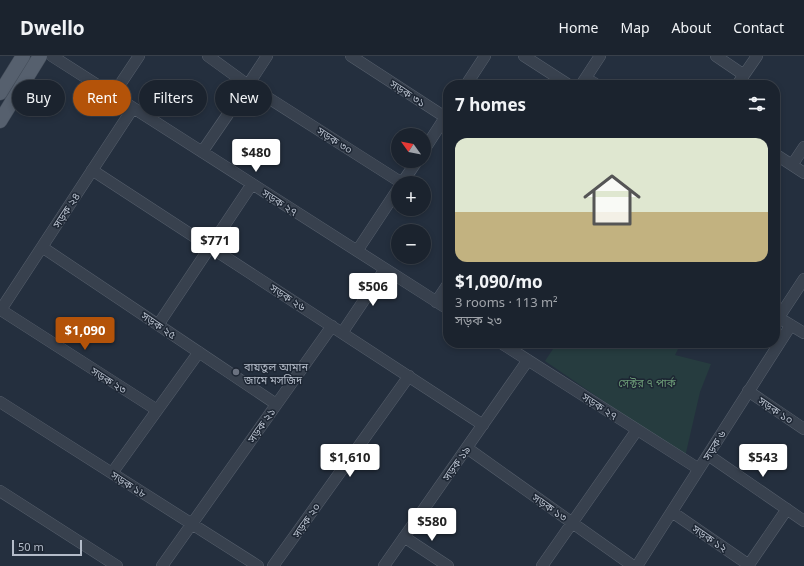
<!DOCTYPE html>
<meta charset="utf-8">
<style>
:root{--surface:#1b232e;--page:#282f3a;--text:#f1f3f6;--muted:#a0a4aa;--line:#39404a;--accent:#b45309}
body{margin:0;font-family:"Noto Sans","Noto Sans Bengali",sans-serif;background:var(--page);color:var(--text);height:100vh;display:flex;flex-direction:column;font-size:15px;white-space:nowrap}
*{box-sizing:border-box;margin:0}
p{font-size:13px;color:var(--muted)}
.icon{flex:none;width:22px;height:22px;fill:none;stroke:currentColor;stroke-width:2;stroke-linecap:round;stroke-linejoin:round}
.map{position:relative;flex:1;overflow:hidden}
.drawer{position:absolute;left:443px;top:24px;width:337px;height:268px;display:flex;flex-direction:column;background:var(--surface);border-radius:16px;box-shadow:0 2px 6px #0003,0 0 0 1px var(--line)}
.drawer>*{flex:none}
.guide{position:absolute;left:12px;top:24px;width:371px;height:36px;display:flex;gap:8px}
.needle{width:26px;rotate:303deg}
.controls{position:absolute;left:391px;top:72px;display:grid;gap:8px}
.controls a{display:grid;place-items:center;width:40px;height:40px;border-radius:50%;background:var(--surface);box-shadow:0 2px 6px #0003,0 0 0 1px var(--line);font-size:20px}
.scale{position:absolute;left:12px;bottom:10px;width:70px;box-sizing:border-box;padding-left:4px;border:2px solid #b4bcc9;border-top:0;font-size:11px;line-height:14px;white-space:nowrap;color:#b4bcc9;-webkit-text-stroke:3px #1d2633;paint-order:stroke}
.price{position:absolute;translate:-50% -34px;padding:0 9px;border-radius:4px;background:#fff;color:#222;font-size:13px;line-height:26px;filter:drop-shadow(0 1px 2px #0008)}
.price::after{content:'';position:absolute;left:50%;top:24px;width:12px;height:9px;margin-left:-6px;background:inherit;clip-path:polygon(0 0,100% 0,50% 100%)}
.price.current{background:var(--accent);color:#fff}
ul{padding:0;list-style:none}
li{display:grid;align-content:center;gap:8px;height:212px;padding:0 12px}
li span{display:grid;place-items:center;height:124px;border-radius:12px;color:#555}
li>.icon{margin-inline-start:auto}
span .icon{width:72px;height:72px;fill:#fffc;stroke-width:1}
li b{font-size:17px}
h2{display:flex;justify-content:space-between;align-items:center;height:48px;padding:0 12px;font-size:17px}
.tag{padding:0 14px;border-radius:18px;background:var(--surface);box-shadow:0 2px 6px #0003,0 0 0 1px var(--line);font-size:14px;line-height:36px}
.tag.current{background:var(--accent);color:#fff}
header{display:flex;align-items:center;gap:24px;box-sizing:border-box;height:56px;padding:0 20px;background:var(--surface);border-bottom:1px solid var(--line)}
header strong{font-size:19px}
nav{display:flex;gap:22px;margin-inline-start:auto;font-size:14px}
.map>svg:first-child{display:block}
.green{fill:#263c3f}
.lines{fill:none;stroke-linecap:round;stroke-linejoin:round}
.minor-casing{stroke:#565f6c;stroke-width:12}
.major-casing{stroke:#414a57;stroke-width:15}
.minor{stroke:#38414e;stroke-width:11}
.major{stroke:#56606e;stroke-width:14}
.worship-dot{fill:#6b7280;stroke:#1d2633;stroke-width:1.5}
.labels{text-anchor:middle;dominant-baseline:central;stroke-width:3;stroke-linejoin:round;paint-order:stroke}
.street-label{font-size:11px;fill:#b4bcc9;stroke:#1d2633}
.poi-label{font-size:11px;fill:#b4bcc9;stroke:#1d2633;text-anchor:start}
.park-label{font-size:11px;fill:#6b9a76;stroke:#1d2633}
</style>
<header>
<strong>Dwello</strong>
<nav><a>Home</a><a>Map</a><a>About</a><a>Contact</a></nav>
</header>
<div class="map">
<svg width="804" height="510" viewBox="0 0 804 510">
<rect width="100%" height="100%" fill="#242f3e"/>
<path class="green" d="M557 287H681L675 299 711 308 700 336 685 401 545 305Z"/>
<g class="lines">
<g class="minor-casing">
<path id="minor" d="M52 0 448 253
M208 0 248 29 402 127
M351 0 445 61
M524 0 569 29
M716 0 744 19
M586 22 597 29
M466 29 485 0
M581 29 600 0
M737 29 757 0
M113 39 139 0
M424 94 448 57
M202 96 248 29 267 0
M775 98 804 117
M792 109 804 91
M92 114 483 369
M402 127 417 105
M42 191 276 348
M357 195 398 133
M436 246 448 228
M1 254 157 354
M0 255 133 52
M779 261 804 223
M784 265 804 277
M158 269 252 128
M342 277 385 213
M501 287 699 413
M748 335 804 373
M0 346 258 510
M467 392 633 510
M708 399 804 465
M112 417 199 296
M0 435 117 510
M672 456 749 509
M404 481 448 510
M162 510 332 270
M273 510 409 320
M384 510 528 304
M542 510 637 374
M637 510 791 269
M748 510 787 453"/>
</g>
<g class="major-casing">
<path id="major" d="M0 37 23 0
M0 65 40 0"/>
</g>
<use href="#minor" class="minor"/>
<use href="#major" class="major"/>
</g>
<circle class="worship-dot" cx="236" cy="316" r="4"/>
<g class="labels">
<g class="street-label">
<text transform="translate(408 37) rotate(33)">সড়ক ৩১</text>
<text transform="translate(335 84) rotate(33)">সড়ক ৩০</text>
<text transform="translate(280 146) rotate(33)">সড়ক ২৭</text>
<text transform="translate(66 154) rotate(-57)">সড়ক ২৪</text>
<text transform="translate(288 241) rotate(33)">সড়ক ২৬</text>
<text transform="translate(159 269) rotate(34)">সড়ক ২৫</text>
<text transform="translate(109 324) rotate(32)">সড়ক ২৩</text>
<text transform="translate(600 350) rotate(33)">সড়ক ২৭</text>
<text transform="translate(776 354) rotate(34)">সড়ক ১০</text>
<text transform="translate(261 369) rotate(-55)">সড়ক ২১</text>
<text transform="translate(714 389) rotate(-58)">সড়ক ৬</text>
<text transform="translate(456 407) rotate(-55)">সড়ক ১৯</text>
<text transform="translate(129 428) rotate(32)">সড়ক ১৮</text>
<text transform="translate(550 451) rotate(35)">সড়ক ১৩</text>
<text transform="translate(306 464) rotate(-55)">সড়ক ২০</text>
<text transform="translate(710 482) rotate(34)">সড়ক ১২</text>
</g>
<g class="poi-label">
<text x="244" y="310">বায়তুল আমান<tspan x="244" dy="13">জামে মসজিদ</tspan></text>
</g>
<g class="park-label">
<text x="647" y="326">সেক্টর ৭ পার্ক</text>
</g>
</g>
</svg>
<div class="controls">
<a><svg class="needle" viewBox="-14 -14 28 28"><path d="M0-13l5 13h-10z" fill="#e53935"/><path d="M0 13l5-13h-10z" fill="#a0a4aa"/></svg></a>
<a>+</a>
<a>−</a>
</div>
<div class="scale">50 m</div>
<b class="price" style="left:256px;top:117px">$480</b>
<b class="price" style="left:215px;top:205px">$771</b>
<b class="price" style="left:373px;top:251px">$506</b>
<b class="price current" style="left:85px;top:295px">$1,090</b>
<b class="price" style="left:350px;top:422px">$1,610</b>
<b class="price" style="left:763px;top:422px">$543</b>
<b class="price" style="left:432px;top:486px">$580</b>
<div class="guide">
<a class="tag">Buy</a>
<a class="tag current">Rent</a>
<a class="tag">Filters</a>
<a class="tag">New</a>
</div>
<section class="drawer">
<h2>7 homes<svg class="icon" aria-label="filters" viewBox="0 0 24 24"><path d="M4 7h16M4 17h16"/><circle cx="9" cy="7" r="2"/><circle cx="15" cy="17" r="2"/></svg></h2>
<ul>
<li><span style="background:linear-gradient(#dfe7d0 60%,#c2b280 0)"><svg class="icon" aria-label="home" viewBox="0 0 24 24"><path d="M3 11l9-7 9 7M6 9v11h12V9"/></svg></span><div><b>$1,090/mo</b><p>3 rooms · 113 m²</p><p>সড়ক ২৩</p></div></li>
</ul>
</section>
</div>
